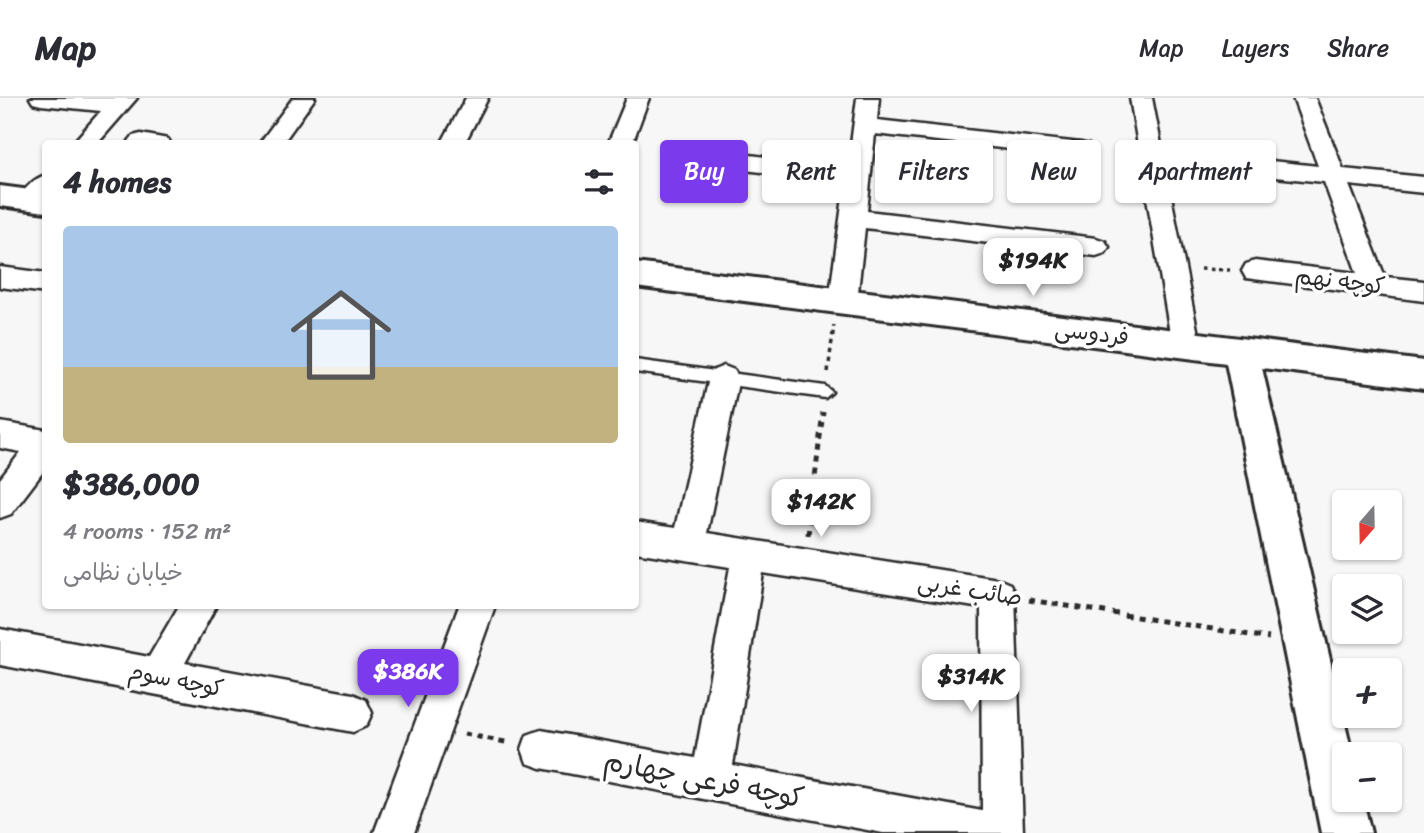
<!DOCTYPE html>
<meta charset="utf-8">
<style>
:root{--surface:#fff;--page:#f7f7f7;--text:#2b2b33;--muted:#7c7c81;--line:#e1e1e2;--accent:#7c3aed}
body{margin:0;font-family:Sriracha,"Playpen Sans Arabic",sans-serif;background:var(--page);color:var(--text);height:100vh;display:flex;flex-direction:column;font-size:26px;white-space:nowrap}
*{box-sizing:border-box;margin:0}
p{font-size:23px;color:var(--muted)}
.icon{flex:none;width:38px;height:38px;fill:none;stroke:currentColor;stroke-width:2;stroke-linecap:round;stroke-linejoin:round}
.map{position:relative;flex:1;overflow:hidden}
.details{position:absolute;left:42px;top:42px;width:597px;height:469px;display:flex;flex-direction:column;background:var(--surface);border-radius:7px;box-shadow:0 2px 5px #0004}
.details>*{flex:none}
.hud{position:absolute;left:660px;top:42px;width:658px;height:63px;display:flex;gap:14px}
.needle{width:46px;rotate:200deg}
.controls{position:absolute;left:1332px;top:392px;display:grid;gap:14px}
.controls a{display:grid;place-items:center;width:70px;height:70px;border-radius:7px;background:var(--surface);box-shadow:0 2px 5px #0004;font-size:35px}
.price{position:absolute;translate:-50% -60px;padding:0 16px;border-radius:14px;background:#fff;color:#222;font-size:23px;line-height:46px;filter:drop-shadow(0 2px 4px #0008)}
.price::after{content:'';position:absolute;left:50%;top:42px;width:21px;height:16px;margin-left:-10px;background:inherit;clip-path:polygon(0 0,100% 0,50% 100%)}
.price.current{background:var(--accent);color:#fff}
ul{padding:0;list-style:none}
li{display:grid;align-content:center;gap:14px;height:371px;padding:0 21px}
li+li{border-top:2px solid var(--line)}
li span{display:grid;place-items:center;height:217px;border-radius:7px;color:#555}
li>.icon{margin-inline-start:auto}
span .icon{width:126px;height:126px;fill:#fffc;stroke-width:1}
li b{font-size:30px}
h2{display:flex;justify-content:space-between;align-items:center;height:84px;padding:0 21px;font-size:30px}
.chip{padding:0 24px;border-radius:7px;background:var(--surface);box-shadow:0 2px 5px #0004;font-size:24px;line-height:63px}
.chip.current{background:var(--accent);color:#fff}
header{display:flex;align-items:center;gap:42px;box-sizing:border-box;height:98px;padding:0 35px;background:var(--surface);border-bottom:2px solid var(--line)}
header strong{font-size:33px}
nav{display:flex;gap:38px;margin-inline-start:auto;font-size:24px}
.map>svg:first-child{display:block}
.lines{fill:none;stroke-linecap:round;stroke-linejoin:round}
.lane-casing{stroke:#2b2b2b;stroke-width:5}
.street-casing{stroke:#2b2b2b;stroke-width:5}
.secondary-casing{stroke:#2b2b2b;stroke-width:6}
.path-far1{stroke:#2b2b2b;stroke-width:3.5;stroke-dasharray:4.5 4.5;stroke-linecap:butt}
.path{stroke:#2b2b2b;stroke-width:5;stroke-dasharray:6 6;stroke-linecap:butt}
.lane{fill:#fff;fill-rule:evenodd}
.street{fill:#fff;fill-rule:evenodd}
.secondary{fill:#fff;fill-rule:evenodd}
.labels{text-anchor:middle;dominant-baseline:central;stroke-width:7;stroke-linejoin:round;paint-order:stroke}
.street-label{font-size:23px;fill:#2b2b2b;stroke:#fff}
.near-street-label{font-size:28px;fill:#2b2b2b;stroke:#fff}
</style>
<header>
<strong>Map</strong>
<nav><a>Map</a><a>Layers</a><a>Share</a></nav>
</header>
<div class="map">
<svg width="1424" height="735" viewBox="0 0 1424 735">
<rect width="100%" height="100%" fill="#f7f7f7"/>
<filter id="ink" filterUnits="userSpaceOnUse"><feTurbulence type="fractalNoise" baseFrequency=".0143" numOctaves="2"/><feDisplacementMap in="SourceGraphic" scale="14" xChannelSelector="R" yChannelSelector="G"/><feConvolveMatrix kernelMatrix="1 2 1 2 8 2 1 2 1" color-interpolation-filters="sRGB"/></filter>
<g filter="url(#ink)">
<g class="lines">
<g class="lane-casing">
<path id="lane" d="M635 262 825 288 832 294 825 300 635 274Z"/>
</g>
<g class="street-casing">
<path id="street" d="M30 0H137L97 46H72L101 13 41 7 33 5Z
M293 0H315L282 46H259Z
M466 0H488L464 46H441Z
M627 0H649L632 46H608Z
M857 0H879L877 22 1081 45 1089 47 1093 52 1089 57 1081 59 875 36 867 113 1096 140 1105 143 1109 149 1105 155 1096 158 865 130 857 203 853 210 843 213 833 210 829 203 845 84 685 65 677 62 673 57 677 52 685 49 848 69Z
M1130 0H1152L1200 247 1196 255 1186 258 1176 255 1172 247Z
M1293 0H1315L1343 71 1424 79V95L1349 87 1385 179 1424 183V203L1246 180 1242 173 1246 166 1255 163 1357 175 1324 84 1234 75 1226 72 1222 67 1226 62 1234 59 1318 68Z
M141 36 168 41 171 46H131L129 43 133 38Z
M46 77V101C38 109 32 111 21 108L18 102C24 91 34 80 46 77Z
M0 169 46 175V195L0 189Z
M724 268 734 272 739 280 707 435 998 481 1010 486 1015 497 1023 735H883L541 670 527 665 522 651 527 637 541 632 695 660 730 469 635 454V424L675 430 709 280 714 272ZM763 475 981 510 982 713 733 667Z
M0 324 46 332V370L11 416 0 420V381L21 354 0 350Z
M179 508H216L185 565 353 596 366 602 372 615 366 628 353 634 0 567V531L149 559Z
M459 508H495L414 735H374Z"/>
</g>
<g class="secondary-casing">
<path id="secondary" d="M0 88 46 94V114L0 108Z
M635 165 1424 263V291L1262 270 1352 656H1344V702H1363L1371 735H1321L1226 265 635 189Z"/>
</g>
<path class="path-far1" d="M1200 171 1230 172
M828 274 834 227"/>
<path class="path" d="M808 437 823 314
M1029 502 1269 540
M464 636 510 645"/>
<use href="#lane" class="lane"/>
<use href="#street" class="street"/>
<use href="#secondary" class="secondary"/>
</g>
</g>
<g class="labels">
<g class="street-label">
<text transform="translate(1340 183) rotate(7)">کوچه نهم</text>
<text transform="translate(1092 235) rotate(7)">فردوسی</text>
<text transform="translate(970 492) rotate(9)">صائب غربی</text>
<text transform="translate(176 582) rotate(11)">کوچه سوم</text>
</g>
<g class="near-street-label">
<text transform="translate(704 681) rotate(11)">کوچه فرعی چهارم</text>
</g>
</g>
</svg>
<div class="controls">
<a><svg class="needle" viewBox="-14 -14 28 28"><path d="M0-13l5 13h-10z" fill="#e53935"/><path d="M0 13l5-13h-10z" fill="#7c7c81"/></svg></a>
<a><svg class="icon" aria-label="layers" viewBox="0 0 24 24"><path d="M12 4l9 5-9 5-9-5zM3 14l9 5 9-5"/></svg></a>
<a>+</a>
<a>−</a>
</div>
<b class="price" style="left:1033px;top:200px">$194K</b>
<b class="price" style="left:821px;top:441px">$142K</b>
<b class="price current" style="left:408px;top:611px">$386K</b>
<b class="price" style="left:971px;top:616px">$314K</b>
<div class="hud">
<a class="chip current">Buy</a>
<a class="chip">Rent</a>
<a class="chip">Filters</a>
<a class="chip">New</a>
<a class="chip">Apartment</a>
</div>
<section class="details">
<h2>4 homes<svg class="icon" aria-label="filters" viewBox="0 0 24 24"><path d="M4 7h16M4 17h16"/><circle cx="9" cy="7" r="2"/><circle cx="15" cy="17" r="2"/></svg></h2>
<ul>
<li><span style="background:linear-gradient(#a9c7e8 65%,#c2b280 0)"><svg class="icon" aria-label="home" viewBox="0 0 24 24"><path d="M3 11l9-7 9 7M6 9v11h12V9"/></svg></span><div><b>$386,000</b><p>4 rooms · 152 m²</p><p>خیابان نظامی</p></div></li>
</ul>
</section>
</div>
